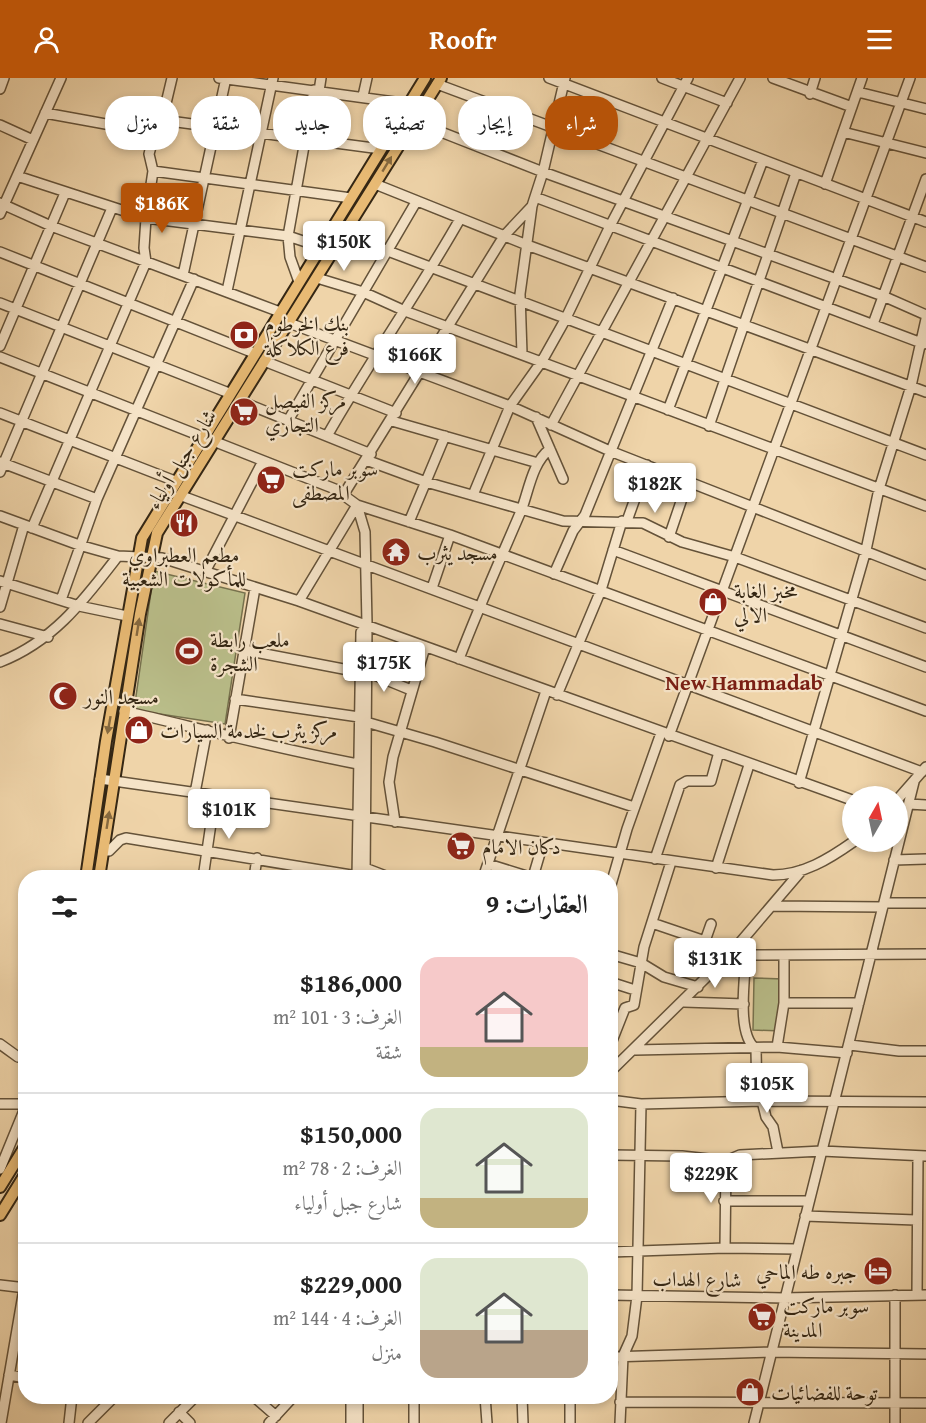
<!DOCTYPE html>
<html lang="ar">
<meta charset="utf-8">
<style>
:root{--surface:#fff;--page:#f6f6f6;--text:#222;--muted:#767676;--line:#e0e0e0;--accent:#b45309}
body{margin:0;font-family:"Gentium Book Plus",Amiri,serif;background:var(--page);color:var(--text);direction:rtl;height:100vh;display:flex;flex-direction:column;font-size:22px;white-space:nowrap}
*{box-sizing:border-box;margin:0}
p{font-size:20px;color:var(--muted)}
.icon{flex:none;width:33px;height:33px;fill:none;stroke:currentColor;stroke-width:2;stroke-linecap:round;stroke-linejoin:round}
.map{position:relative;flex:1;overflow:hidden;direction:ltr}
.details{position:absolute;left:18px;top:792px;width:600px;height:534px;display:flex;flex-direction:column;background:var(--surface);border-radius:24px;box-shadow:0 3px 9px #0003;direction:rtl}
.details>*{flex:none}
.top-card{position:absolute;left:18px;top:18px;width:600px;height:54px;direction:rtl;display:flex;gap:12px}
.needle{width:39px;rotate:9deg}
.controls{position:absolute;left:842px;top:708px;display:grid;gap:12px}
.controls a{display:grid;place-items:center;width:66px;height:66px;border-radius:50%;background:var(--surface);box-shadow:0 3px 9px #0003;font-size:30px}
.price{position:absolute;translate:-50% -51px;padding:0 14px;border-radius:6px;background:#fff;color:#222;font-size:20px;line-height:39px;filter:drop-shadow(0 2px 3px #0008)}
.price::after{content:'';position:absolute;left:50%;top:36px;width:18px;height:14px;margin-left:-9px;background:inherit;clip-path:polygon(0 0,100% 0,50% 100%)}
.price.current{background:var(--accent);color:#fff}
ul{padding:0;list-style:none}
li{display:flex;align-items:center;gap:18px;height:150px;padding:0 30px}
li+li{border-top:2px solid var(--line)}
li span{display:grid;place-items:center;flex:none;width:168px;height:120px;border-radius:18px;color:#555}
li>.icon{margin-inline-start:auto}
span .icon{width:72px;height:72px;fill:#fffc;stroke-width:1}
li b{font-size:26px}
h2{display:flex;justify-content:space-between;align-items:center;height:72px;padding:0 30px;font-size:26px}
.pill{padding:0 21px;border-radius:24px;background:var(--surface);box-shadow:0 3px 9px #0003;font-size:21px;line-height:54px}
.pill.current{background:var(--accent);color:#fff}
header{display:flex;justify-content:space-between;align-items:center;height:78px;padding:0 30px;background:var(--accent);color:#fff;font-size:27px;font-weight:700}
.map>svg:first-child{display:block}
.park{fill:#b9bd89;stroke:#77724e;stroke-width:1.5}
.lines{fill:none;stroke-linecap:round;stroke-linejoin:round}
.minor-casing{stroke:#645239;stroke-width:12}
.major-casing{stroke:#352714;stroke-width:14}
.minor{stroke:#f5e3c7;stroke-width:9}
.major{stroke:#e8ba74;stroke-width:10}
.oneway{fill:#86693f}
.labels{text-anchor:middle;dominant-baseline:central;stroke-width:4.5;stroke-linejoin:round;paint-order:stroke}
.poi-label{font-size:21px;fill:#352714;stroke:#f5e3c7;text-anchor:start}
.street-label{font-size:21px;fill:#352714;stroke:#f5e3c7}
.neighbourhood-label{font-size:22px;font-weight:bold;fill:#7a1f14;stroke:#f5e3c7}
</style>
<header><svg class="icon" aria-label="menu" viewBox="0 0 24 24"><path d="M4 6h16M4 12h16M4 18h16"/></svg>Roofr<svg class="icon" aria-label="person" viewBox="0 0 24 24"><circle cx="12" cy="8" r="4"/><path d="M4 21q1-7 8-7t8 7"/></svg></header>
<div class="map">
<svg width="926" height="1345" viewBox="0 0 926 1345">
<rect width="100%" height="100%" fill="#efd4a9"/>
<filter id="stains"><feTurbulence type="fractalNoise" baseFrequency=".00333" numOctaves="4"/><feColorMatrix values="0 0 0 0 .2 0 0 0 0 .09 0 0 0 0 .02 0 0 0 .5 -.17"/></filter>
<radialGradient id="worn" r=".72"><stop offset=".6" stop-color="#630" stop-opacity="0"/><stop offset="1" stop-color="#630" stop-opacity=".3"/></radialGradient>
<path class="park" d="M154 493 245 515 225 646 134 632Z
M754 900 783 901 782 953 753 952Z"/>
<g class="lines">
<g class="minor-casing">
<path id="minor" d="M219 0 409 26
M549 0 926 144
M662 0 727 25
M773 0 852 29
M437 6 926 189
M0 11 4 0
M319 13 321 0
M858 14 926 31
M810 16 815 0
M363 18 367 0
M45 35 111 47 156 50
M162 42 381 71
M413 43 543 94 883 218 926 237
M0 47 33 62
M843 54 926 75
M153 93 351 120
M17 98 146 140 288 158 321 169
M375 106 527 167 926 314
M825 106 862 0
M535 119 924 266
M0 125 51 148 280 234
M0 136 61 0
M343 156 926 377
M0 174 254 275
M183 197 226 0
M317 200 363 214 405 233 926 428
M299 204 290 179 288 158 314 12
M227 213 273 0
M0 225 229 315
M289 245 510 328 610 373 926 497
M873 246 926 101
M0 268 65 115
M522 276 520 216 532 128 543 94 565 0
M0 279 335 411 357 427 365 454 367 546 365 800
M264 283 396 335
M240 323 371 376
M668 332 763 82
M0 335 175 403
M536 339 563 401
M289 341 416 124
M392 343 538 385
M551 347 740 0
M709 348 796 95
M327 358C369 284 418 215 460 141
M366 382 426 404 563 443 643 445 682 464 735 479 926 550
M0 384 97 421
M0 394 112 130
M344 416 504 158 532 128
M473 417 510 328 542 283 565 242 610 148 688 0
M182 418 922 694
M357 427 450 457 926 633
M0 438 79 467 118 478 162 480 299 523 852 722
M627 443 647 387
M409 444 445 358
M32 450 146 184 144 170 146 140 153 93 149 76 156 50 162 42 172 0
M669 459 688 403
M613 472 926 589
M205 494 263 383
M554 496 573 453 585 437 673 220
M0 503 79 528 127 538
M432 510 450 457
M61 522 97 421 194 201
M299 523 357 427
M0 529 24 447
M0 546 48 559
M244 572 359 594
M459 581C478 531 500 482 521 433 529 412 532 385 550 371
M0 584C54 563 84 522 118 478
M367 594 411 612
M557 617 601 512 622 443
M235 621 359 639
M124 633C202 651 279 671 358 686
M366 644 435 664 634 729
M669 658 910 0
M229 660 255 510
M100 701 773 797C803 797 829 781 853 764
M799 705 866 472 879 411 911 308 926 241
M195 715 207 652
M897 722 926 689
M909 726 926 727
M395 744 389 704 393 679 425 569
M103 773H109L120 762 126 760 357 798
M655 781 680 707 687 703H711L719 674
M894 782 926 781
M488 786 533 800
M365 790 391 800
M716 790 749 687
M533 799 543 765
M203 800 215 718
M254 800 257 780
M357 800 361 554
M483 800 546 613
M610 810 627 751 661 655
M884 825H926
M772 828 883 829
M652 845 746 877 926 876
M705 863 711 846
M610 876 641 885 664 899 698 909
M746 877C745 900 736 957 756 971L757 1023
M610 904 635 912
M684 924 744 926
M784 925H859
M0 966 18 979
M850 967 899 973H926
M610 968 625 930 634 927 644 869 671 784
M777 969 784 925V878
M635 972 777 969 847 975
M610 994 732 874 802 792
M610 1022 641 1026 762 1023 926 1024
M762 1023 766 1039 773 1049 778 1074
M0 1026H23L25 1030 0 1091
M610 1077 682 1078 726 1083 740 1077 822 1073 926 1078
M724 1123H809
M805 1138 916 1142
M725 1170 726 1083
M610 1174 725 1170 796 1171
M0 1207 26 1210
M610 1217 784 1220 926 1217
M917 1217 918 1078
M610 1279 770 1274 926 1276
M9 1297 26 1300
M253 1318 276 1338
M414 1318V1345
M485 1318 487 1345
M522 1318 523 1345
M570 1318V1345
M620 1324 926 1325
M179 1334 190 1345
M1 1345 26 1199
M69 1345 72 1318
M88 1345 115 1318
M169 1345 196 1318
M269 1345 294 1318
M351 1345V1318
M358 1345V1318
M620 1345 623 1278 632 1258 637 1218 641 1026
M754 1345 914 704
M895 1345V1217"/>
</g>
<g class="major-casing">
<path id="major" d="M86 800 106 663 142 460 425 0
M99 800 140 536 157 455 441 0
M0 1109 26 1067
M0 1137 26 1095"/>
</g>
<use href="#minor" class="minor"/>
<use href="#major" class="major"/>
</g>
<defs><path id="oneway-solid" d="M-6-.8H1V-3.2L6.5 0L1 3.2V.8H-6Z" transform="scale(1.5)"/></defs>
<g class="oneway">
<use href="#oneway-solid" transform="translate(387 86) rotate(-59)"/>
<use href="#oneway-solid" transform="translate(138 549) rotate(-81)"/>
<use href="#oneway-solid" transform="translate(109 647) rotate(100)"/>
<use href="#oneway-solid" transform="translate(108 742) rotate(-81)"/>
</g>
<defs>
<g id="bank-disc" transform="scale(1.5)"><circle r="9.5" fill="#8f2418" stroke="#f5e3c7"/><path d="M-6-4H6V4H-6ZM0-2.3a2.3 2.3 0 1 0 0 4.6a2.3 2.3 0 1 0 0-4.6Z" fill="#fff"/></g>
<g id="supermarket-disc" transform="scale(1.5)"><circle r="9.5" fill="#8f2418" stroke="#f5e3c7"/><path d="M-6-5.5h2.5l.6 2H6L4.5 2H-2.5L-4.4-4H-6ZM-1.5 3.2a1.3 1.3 0 1 0 .1 0ZM3 3.2a1.3 1.3 0 1 0 .1 0Z" fill="#fff"/></g>
<g id="restaurant-disc" transform="scale(1.5)"><circle r="9.5" fill="#8f2418" stroke="#f5e3c7"/><path d="M-5-6h1v4h1v-4h1v4h1v-4h1v5L-1.5 .5V6h-2V.5L-5-1ZM5-6V6H3V1.5H1.5Q1.5-4 5-6Z" fill="#fff"/></g>
<g id="temple-disc" transform="scale(1.5)"><circle r="9.5" fill="#8f2418" stroke="#f5e3c7"/><path d="M0-6L5-2H3V0L6.5 2.5H4V6H1.5V3h-3V6H-4V2.5H-6.5L-3 0V-2H-5Z" fill="#fff"/></g>
<g id="shop-disc" transform="scale(1.5)"><circle r="9.5" fill="#8f2418" stroke="#f5e3c7"/><path d="M-5-2.5h2.3a2.7 3.5 0 0 1 5.4 0H5L5.5 6h-11ZM-1.5-2.5h3a1.5 2.3 0 0 0-3 0Z" fill="#fff"/></g>
<g id="stadium-disc" transform="scale(1.5)"><circle r="9.5" fill="#8f2418" stroke="#f5e3c7"/><path d="M0-5a6.5 5 0 1 0 0 10a6.5 5 0 1 0 0-10ZM-3.5-1.8h7v3.6h-7Z" fill="#fff"/></g>
<g id="mosque-disc" transform="scale(1.5)"><circle r="9.5" fill="#8f2418" stroke="#f5e3c7"/><path d="M3.5-4.9A6 6 0 1 0 3.5 4.9A5 5 0 1 1 3.5-4.9Z" fill="#fff"/></g>
<g id="hotel-disc" transform="scale(1.5)"><circle r="9.5" fill="#8f2418" stroke="#f5e3c7"/><path d="M-6-4.5h1.5V1H6V5H4.5V3h-9V5H-6ZM-4 0a1.8 1.8 0 1 1 3.6 0ZM.5 0V-2.5h3Q6-2.5 6 0Z" fill="#fff"/></g>
</defs>
<g fill-rule="evenodd">
<use href="#bank-disc" x="244" y="257"/>
<use href="#supermarket-disc" x="244" y="334"/>
<use href="#supermarket-disc" x="271" y="402"/>
<use href="#restaurant-disc" x="184" y="445"/>
<use href="#temple-disc" x="396" y="474"/>
<use href="#shop-disc" x="713" y="524"/>
<use href="#stadium-disc" x="189" y="573"/>
<use href="#mosque-disc" x="63" y="618"/>
<use href="#shop-disc" x="139" y="652"/>
<use href="#supermarket-disc" x="461" y="768"/>
<use href="#hotel-disc" x="878" y="1193"/>
<use href="#supermarket-disc" x="762" y="1239"/>
<use href="#shop-disc" x="750" y="1314"/>
</g>
<g class="labels">
<g class="poi-label">
<text x="265" y="245">بنك الخرطوم<tspan x="265" dy="24">فرع الكلاكلة</tspan></text>
<text x="265" y="322">مركز الفيصل<tspan x="265" dy="24">التجاري</tspan></text>
<text x="292" y="390">سوبر ماركت<tspan x="292" dy="24">المصطفى</tspan></text>
<text x="417" y="474">مسجد يثرب</text>
<text x="184" y="476" text-anchor="middle">مطعم العطبراوي<tspan x="184" dy="24">للمأكولات الشعبية</tspan></text>
<text x="734" y="512">مخبز الغابة<tspan x="734" dy="24">الالي</tspan></text>
<text x="210" y="561">ملعب رابطة<tspan x="210" dy="24">الشجرة</tspan></text>
<text x="84" y="618">مسجد النور</text>
<text x="160" y="652">مركز يثرب لخدمة السيارات</text>
<text x="482" y="768">دكان الامام</text>
<text x="857" y="1193" text-anchor="end">جبره طه الماحي</text>
<text x="783" y="1227">سوبر ماركت<tspan x="783" dy="24">المدينة</tspan></text>
<text x="771" y="1314">توحة للفضائيات</text>
</g>
<g class="street-label">
<text transform="translate(181 381) rotate(-58)">شارع جبل أولياء</text>
<text transform="translate(697 1201) rotate(1)">شارع الهداب</text>
</g>
<g class="neighbourhood-label">
<text x="744" y="604">New Hammadab</text>
</g>
</g>
<rect width="100%" height="100%" filter="url(#stains)"/>
<rect width="100%" height="100%" fill="url(#worn)"/>
</svg>
<div class="controls">
<a><svg class="needle" viewBox="-14 -14 28 28"><path d="M0-13l5 13h-10z" fill="#e53935"/><path d="M0 13l5-13h-10z" fill="#767676"/></svg></a>
</div>
<b class="price current" style="left:162px;top:156px">$186K</b>
<b class="price" style="left:344px;top:194px">$150K</b>
<b class="price" style="left:415px;top:307px">$166K</b>
<b class="price" style="left:655px;top:436px">$182K</b>
<b class="price" style="left:384px;top:615px">$175K</b>
<b class="price" style="left:229px;top:762px">$101K</b>
<b class="price" style="left:715px;top:911px">$131K</b>
<b class="price" style="left:767px;top:1036px">$105K</b>
<b class="price" style="left:711px;top:1126px">$229K</b>
<div class="top-card">
<a class="pill current">شراء</a>
<a class="pill">إيجار</a>
<a class="pill">تصفية</a>
<a class="pill">جديد</a>
<a class="pill">شقة</a>
<a class="pill">منزل</a>
</div>
<section class="details">
<h2>العقارات: 9<svg class="icon" aria-label="filters" viewBox="0 0 24 24"><path d="M4 7h16M4 17h16"/><circle cx="9" cy="7" r="2"/><circle cx="15" cy="17" r="2"/></svg></h2>
<ul>
<li><span style="background:linear-gradient(#f6c9c9 75%,#c2b280 0)"><svg class="icon" aria-label="home" viewBox="0 0 24 24"><path d="M3 11l9-7 9 7M6 9v11h12V9"/></svg></span><div><b>$186,000</b><p>الغرف: 3 · 101 m²</p><p>شقة</p></div></li>
<li><span style="background:linear-gradient(#dfe7d0 75%,#c2b280 0)"><svg class="icon" aria-label="home" viewBox="0 0 24 24"><path d="M3 11l9-7 9 7M6 9v11h12V9"/></svg></span><div><b>$150,000</b><p>الغرف: 2 · 78 m²</p><p>شارع جبل أولياء</p></div></li>
<li><span style="background:linear-gradient(#dfe7d0 60%,#b9a48a 0)"><svg class="icon" aria-label="home" viewBox="0 0 24 24"><path d="M3 11l9-7 9 7M6 9v11h12V9"/></svg></span><div><b>$229,000</b><p>الغرف: 4 · 144 m²</p><p>منزل</p></div></li>
</ul>
</section>
</div>
